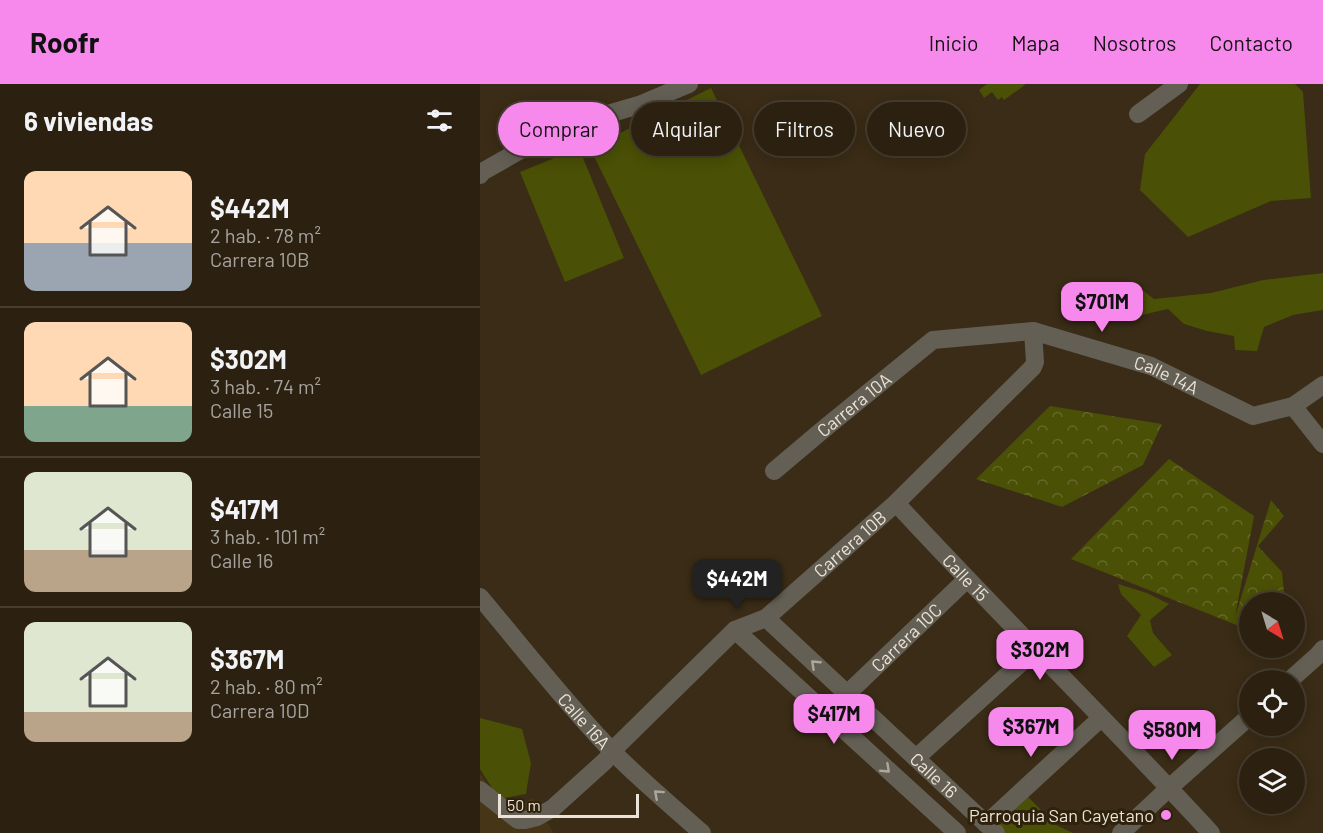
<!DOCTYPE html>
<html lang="es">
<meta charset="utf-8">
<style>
:root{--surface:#2c2110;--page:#382e1e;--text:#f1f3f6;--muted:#a6a39f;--line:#483e30;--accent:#f788ec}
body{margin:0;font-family:Barlow,sans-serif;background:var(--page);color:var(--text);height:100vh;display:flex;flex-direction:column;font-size:22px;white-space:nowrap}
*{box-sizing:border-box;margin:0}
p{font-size:20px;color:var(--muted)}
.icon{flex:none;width:33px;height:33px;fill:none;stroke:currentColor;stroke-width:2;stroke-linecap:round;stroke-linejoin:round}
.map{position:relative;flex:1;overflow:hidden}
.sheet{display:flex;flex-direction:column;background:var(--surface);width:480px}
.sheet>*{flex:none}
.banner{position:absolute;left:18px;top:18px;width:570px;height:54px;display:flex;gap:12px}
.needle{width:39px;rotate:142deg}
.tools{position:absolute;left:759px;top:508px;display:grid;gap:12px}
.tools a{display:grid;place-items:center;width:66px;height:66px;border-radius:50%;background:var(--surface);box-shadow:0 3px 15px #0003,0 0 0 2px var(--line);font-size:30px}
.scale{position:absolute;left:18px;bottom:15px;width:141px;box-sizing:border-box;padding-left:6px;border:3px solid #ece3d6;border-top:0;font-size:16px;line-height:21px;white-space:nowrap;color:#ece3d6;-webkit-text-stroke:4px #2f220c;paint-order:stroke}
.price{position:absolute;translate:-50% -51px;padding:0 14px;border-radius:12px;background:var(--accent);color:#111;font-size:20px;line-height:39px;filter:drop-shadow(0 2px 3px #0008)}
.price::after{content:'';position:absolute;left:50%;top:36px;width:18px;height:14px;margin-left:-9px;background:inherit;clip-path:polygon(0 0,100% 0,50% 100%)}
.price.active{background:#222;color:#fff}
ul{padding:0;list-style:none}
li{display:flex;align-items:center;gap:18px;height:150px;padding:0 24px}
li+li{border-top:2px solid var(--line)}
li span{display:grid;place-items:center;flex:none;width:168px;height:120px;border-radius:12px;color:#555}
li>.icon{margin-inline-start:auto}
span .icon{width:72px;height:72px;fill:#fffc;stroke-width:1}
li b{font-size:26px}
h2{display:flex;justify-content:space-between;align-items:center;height:72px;padding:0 24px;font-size:26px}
.chip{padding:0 21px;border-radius:27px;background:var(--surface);box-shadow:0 3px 15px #0003,0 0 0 2px var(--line);font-size:21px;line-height:54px}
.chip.active{background:var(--accent);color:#111}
header{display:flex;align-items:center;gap:36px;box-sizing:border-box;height:84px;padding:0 30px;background:var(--accent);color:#111}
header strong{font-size:28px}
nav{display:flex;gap:33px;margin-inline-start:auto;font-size:21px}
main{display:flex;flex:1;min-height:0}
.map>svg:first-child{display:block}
.built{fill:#473518}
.green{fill:#4a5005}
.forest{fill:url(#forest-crowns)}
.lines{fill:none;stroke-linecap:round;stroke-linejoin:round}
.minor{stroke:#635f54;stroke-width:18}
.oneway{stroke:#aea89c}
.poi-dot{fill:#f788ec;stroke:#2f220c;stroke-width:2}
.labels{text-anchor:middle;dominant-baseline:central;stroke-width:6;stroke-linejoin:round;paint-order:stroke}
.street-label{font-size:18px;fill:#ece3d6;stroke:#2f220c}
.poi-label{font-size:18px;fill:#ece3d6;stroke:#2f220c;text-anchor:end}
</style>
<header>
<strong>Roofr</strong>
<nav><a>Inicio</a><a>Mapa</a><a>Nosotros</a><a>Contacto</a></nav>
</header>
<main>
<section class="sheet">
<h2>6 viviendas<svg class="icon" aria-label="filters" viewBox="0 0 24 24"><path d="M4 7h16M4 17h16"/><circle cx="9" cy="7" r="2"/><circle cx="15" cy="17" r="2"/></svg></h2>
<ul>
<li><span style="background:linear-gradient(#ffd9b3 60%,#9aa5b1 0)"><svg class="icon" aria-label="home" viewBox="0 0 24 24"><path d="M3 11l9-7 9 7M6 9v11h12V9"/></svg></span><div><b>$442M</b><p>2 hab. · 78 m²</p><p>Carrera 10B</p></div></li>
<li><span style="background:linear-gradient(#ffd9b3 70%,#7fa58c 0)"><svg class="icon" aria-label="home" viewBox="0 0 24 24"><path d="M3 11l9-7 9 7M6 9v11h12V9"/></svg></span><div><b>$302M</b><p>3 hab. · 74 m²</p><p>Calle 15</p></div></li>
<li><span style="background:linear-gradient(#dfe7d0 65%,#b9a48a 0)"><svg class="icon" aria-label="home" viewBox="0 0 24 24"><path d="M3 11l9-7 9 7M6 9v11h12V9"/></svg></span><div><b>$417M</b><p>3 hab. · 101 m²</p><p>Calle 16</p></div></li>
<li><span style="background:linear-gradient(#dfe7d0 75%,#b9a48a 0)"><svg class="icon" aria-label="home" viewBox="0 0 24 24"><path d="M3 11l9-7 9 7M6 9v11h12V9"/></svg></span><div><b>$367M</b><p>2 hab. · 80 m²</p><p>Carrera 10D</p></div></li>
</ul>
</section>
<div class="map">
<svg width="843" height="749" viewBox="0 0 843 749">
<defs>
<pattern id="forest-crowns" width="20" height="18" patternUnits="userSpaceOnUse" patternTransform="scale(1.5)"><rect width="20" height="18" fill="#4a5005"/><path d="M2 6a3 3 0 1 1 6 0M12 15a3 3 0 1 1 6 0" fill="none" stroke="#646929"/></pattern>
</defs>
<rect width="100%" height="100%" fill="#3a2c16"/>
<path class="built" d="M0 690 29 729 52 714 74 749H0Z"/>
<path class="green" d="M507 0H544L545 1 524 16 522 13 518 16 512 8 504 14 499 6Z
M720 0H815L823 8 831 114 791 117 708 153 660 106 665 70Z
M231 4 342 232 221 291 110 64Z
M99 64 144 174 85 198 40 88Z
M843 189V226L813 231 784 243 777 267 755 266 754 252 727 247 704 240 688 225 657 232 652 198 674 215 731 209 783 196Z
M638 500 667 509 689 520 670 536 673 549 692 571 674 583 647 552 661 531 641 510Z
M0 634 42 645 51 679 46 710 19 715 0 685Z
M548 713 576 741 593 749H515L513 747Z"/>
<path class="forest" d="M570 322 682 340 663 381 582 423 496 395Z
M689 375 774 432 755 533 791 416 804 432 778 462 802 488 805 519H770L769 546 591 475Z"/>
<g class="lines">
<g class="minor">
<path d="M658 30 699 0"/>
<path d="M0 91 2 88 53 59 97 39 159 21 209 0"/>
<path d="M813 322 843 360"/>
<path id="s1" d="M294 387 345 344 453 256 553 247 671 282 773 332 813 322 843 301"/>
<path id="s2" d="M416 419C519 531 628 637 731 749"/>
<path id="s3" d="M0 513C43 564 84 617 131 666 159 695 191 721 222 749"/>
<path id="s4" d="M286 534 516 749"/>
<path d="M255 546 477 749"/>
<path d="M809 597 837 572 843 565"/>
<path id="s5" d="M367 610 486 496"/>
<path d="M436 674 555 566"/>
<path id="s6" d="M0 706 38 736H45L57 733 73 724 125 677 139 660 255 546 286 534 416 419 553 283 555 278 553 247"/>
<path d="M506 740 621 634"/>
<path d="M641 749 689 704 770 632"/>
</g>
</g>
<defs><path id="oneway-chevron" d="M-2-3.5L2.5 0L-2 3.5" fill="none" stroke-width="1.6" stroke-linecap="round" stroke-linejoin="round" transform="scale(1.5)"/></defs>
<g class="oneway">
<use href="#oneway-chevron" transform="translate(335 580) rotate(-137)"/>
<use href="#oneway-chevron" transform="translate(406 685) rotate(43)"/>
<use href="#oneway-chevron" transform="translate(178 710) rotate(-138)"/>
</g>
<circle class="poi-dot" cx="686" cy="731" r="6"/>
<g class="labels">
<g class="street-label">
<text stroke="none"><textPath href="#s1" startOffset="447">Calle 14A</textPath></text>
<text stroke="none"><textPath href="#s1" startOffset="104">Carrera 10A</textPath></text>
<text stroke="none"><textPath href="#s6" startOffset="486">Carrera 10B</textPath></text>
<text stroke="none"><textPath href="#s2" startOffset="102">Calle 15</textPath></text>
<text stroke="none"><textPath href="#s5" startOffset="82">Carrera 10C</textPath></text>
<text stroke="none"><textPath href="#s3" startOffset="162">Calle 16A</textPath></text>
<text stroke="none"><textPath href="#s4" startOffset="230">Calle 16</textPath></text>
</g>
<g class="poi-label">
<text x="674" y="731">Parroquia San Cayetano</text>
</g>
</g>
</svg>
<div class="tools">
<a><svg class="needle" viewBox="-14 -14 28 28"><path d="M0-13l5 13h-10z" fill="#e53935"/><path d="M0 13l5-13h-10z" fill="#a6a39f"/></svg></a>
<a><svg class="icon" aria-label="locate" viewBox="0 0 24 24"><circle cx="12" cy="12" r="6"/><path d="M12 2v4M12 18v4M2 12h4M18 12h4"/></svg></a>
<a><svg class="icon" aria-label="layers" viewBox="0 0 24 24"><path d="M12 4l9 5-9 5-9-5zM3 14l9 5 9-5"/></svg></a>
</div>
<div class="scale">50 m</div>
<b class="price" style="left:622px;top:249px">$701M</b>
<b class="price active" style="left:257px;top:526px">$442M</b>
<b class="price" style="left:560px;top:597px">$302M</b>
<b class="price" style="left:354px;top:661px">$417M</b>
<b class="price" style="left:551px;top:674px">$367M</b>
<b class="price" style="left:692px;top:677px">$580M</b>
<div class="banner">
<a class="chip active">Comprar</a>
<a class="chip">Alquilar</a>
<a class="chip">Filtros</a>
<a class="chip">Nuevo</a>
</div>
</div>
</main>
